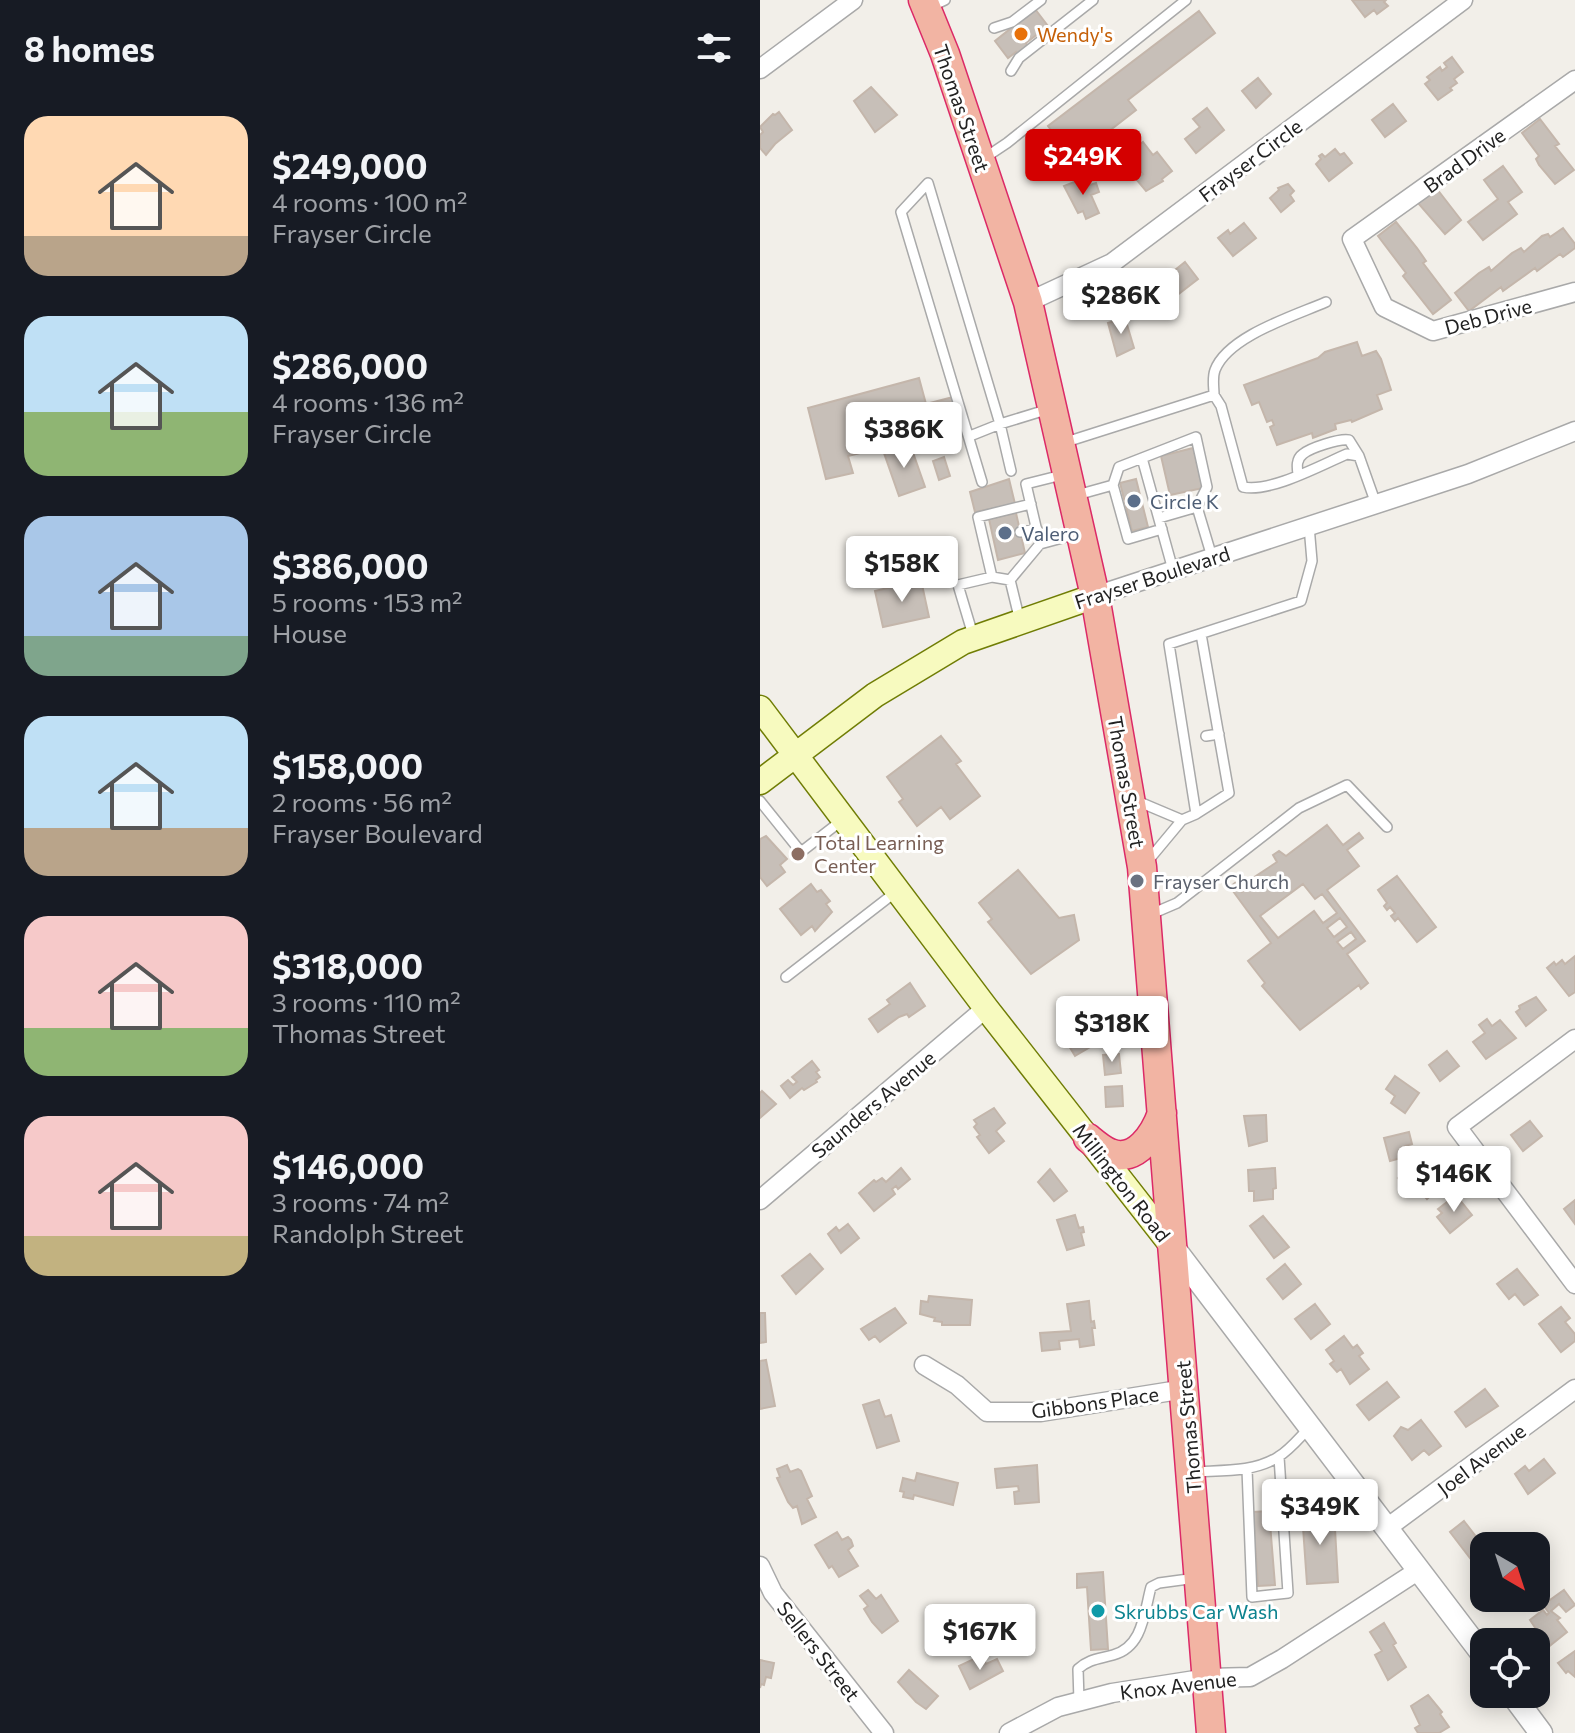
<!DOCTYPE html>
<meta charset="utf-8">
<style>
:root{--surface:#171b24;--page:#242831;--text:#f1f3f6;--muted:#9ea1a6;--accent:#d40000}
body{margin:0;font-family:Commissioner,sans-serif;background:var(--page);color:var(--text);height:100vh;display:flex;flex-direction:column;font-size:30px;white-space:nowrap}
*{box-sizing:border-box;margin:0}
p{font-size:26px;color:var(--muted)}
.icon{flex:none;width:44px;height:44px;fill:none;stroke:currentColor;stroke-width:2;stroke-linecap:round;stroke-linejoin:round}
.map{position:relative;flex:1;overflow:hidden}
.panel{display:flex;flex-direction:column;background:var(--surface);width:760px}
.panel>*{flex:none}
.needle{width:52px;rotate:141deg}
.controls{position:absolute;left:710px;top:1532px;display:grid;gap:16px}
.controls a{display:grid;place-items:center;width:80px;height:80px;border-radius:16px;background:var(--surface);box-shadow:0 4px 20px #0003;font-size:40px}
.price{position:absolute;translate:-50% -68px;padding:0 18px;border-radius:8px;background:#fff;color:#222;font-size:26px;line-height:52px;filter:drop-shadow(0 2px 4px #0008)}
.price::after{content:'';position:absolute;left:50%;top:48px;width:24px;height:18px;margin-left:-12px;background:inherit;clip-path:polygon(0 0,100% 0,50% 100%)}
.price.active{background:var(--accent);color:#fff}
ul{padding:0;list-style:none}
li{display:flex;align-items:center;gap:24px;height:200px;padding:0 24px}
li span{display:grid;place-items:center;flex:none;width:224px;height:160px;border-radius:24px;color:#555}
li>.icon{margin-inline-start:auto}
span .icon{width:96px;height:96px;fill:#fffc;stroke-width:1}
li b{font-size:34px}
h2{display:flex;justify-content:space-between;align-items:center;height:96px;padding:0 24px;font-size:34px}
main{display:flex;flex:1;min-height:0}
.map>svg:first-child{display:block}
.building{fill:#c7bfb8;stroke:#c4b6ab;stroke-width:2;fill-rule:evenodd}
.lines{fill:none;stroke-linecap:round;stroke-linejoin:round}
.service-casing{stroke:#a9a9a9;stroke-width:12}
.minor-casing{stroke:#a9a9a9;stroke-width:21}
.tertiary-casing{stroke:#a9a9a9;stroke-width:25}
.secondary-casing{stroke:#707d05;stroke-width:27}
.trunk-casing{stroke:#dc2a67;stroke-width:31}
.service{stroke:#fff;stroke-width:9}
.minor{stroke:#fff;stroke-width:18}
.tertiary{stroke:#fff;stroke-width:22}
.secondary{stroke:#f7fabf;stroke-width:24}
.trunk{stroke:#f2b4a3;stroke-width:28}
.food-dot{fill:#e8710a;stroke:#fff;stroke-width:3}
.service-dot{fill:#5c6f8a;stroke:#fff;stroke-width:3}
.education-dot{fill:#8d6e63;stroke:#fff;stroke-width:3}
.worship-dot{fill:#6b7280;stroke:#fff;stroke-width:3}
.culture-dot{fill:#0f9aa8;stroke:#fff;stroke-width:3}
.labels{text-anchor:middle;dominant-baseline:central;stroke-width:6;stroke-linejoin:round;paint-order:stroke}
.food-label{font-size:20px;fill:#c56008;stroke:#fff;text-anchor:start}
.street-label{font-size:20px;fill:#222;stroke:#fff}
.service-label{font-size:20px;fill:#4e5e75;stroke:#fff;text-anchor:start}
.education-label{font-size:20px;fill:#785e54;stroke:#fff;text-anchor:start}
.worship-label{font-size:20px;fill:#5b616d;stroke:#fff;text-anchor:start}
.culture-label{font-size:20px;fill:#0d838f;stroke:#fff;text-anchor:start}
</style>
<main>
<section class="panel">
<h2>8 homes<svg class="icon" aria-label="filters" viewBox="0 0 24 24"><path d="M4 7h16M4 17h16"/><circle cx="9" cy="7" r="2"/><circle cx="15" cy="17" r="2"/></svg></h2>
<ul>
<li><span style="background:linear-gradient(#ffd9b3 75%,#b9a48a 0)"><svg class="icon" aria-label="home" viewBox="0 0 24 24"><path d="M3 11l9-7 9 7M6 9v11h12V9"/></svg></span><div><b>$249,000</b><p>4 rooms · 100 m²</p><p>Frayser Circle</p></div></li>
<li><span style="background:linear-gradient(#bfe0f5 60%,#8fb573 0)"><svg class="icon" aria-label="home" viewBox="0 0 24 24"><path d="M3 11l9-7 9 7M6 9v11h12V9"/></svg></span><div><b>$286,000</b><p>4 rooms · 136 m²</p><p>Frayser Circle</p></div></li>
<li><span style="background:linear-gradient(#a9c7e8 75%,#7fa58c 0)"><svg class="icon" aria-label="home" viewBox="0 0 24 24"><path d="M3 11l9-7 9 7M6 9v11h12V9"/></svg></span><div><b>$386,000</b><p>5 rooms · 153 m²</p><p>House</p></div></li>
<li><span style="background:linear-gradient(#bfe0f5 70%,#b9a48a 0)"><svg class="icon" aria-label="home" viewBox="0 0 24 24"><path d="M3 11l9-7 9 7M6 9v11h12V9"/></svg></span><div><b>$158,000</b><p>2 rooms · 56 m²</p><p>Frayser Boulevard</p></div></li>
<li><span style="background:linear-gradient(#f6c9c9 70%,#8fb573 0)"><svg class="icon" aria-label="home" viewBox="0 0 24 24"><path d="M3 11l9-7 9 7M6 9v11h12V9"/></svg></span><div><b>$318,000</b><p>3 rooms · 110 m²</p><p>Thomas Street</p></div></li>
<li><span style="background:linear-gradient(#f6c9c9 75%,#c2b280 0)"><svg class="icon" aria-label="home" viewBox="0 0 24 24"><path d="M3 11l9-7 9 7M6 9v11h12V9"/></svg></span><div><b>$146,000</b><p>3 rooms · 74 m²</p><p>Randolph Street</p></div></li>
</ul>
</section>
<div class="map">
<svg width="815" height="1733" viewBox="0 0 815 1733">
<rect width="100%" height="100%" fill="#f2efe9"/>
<path class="building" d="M592 0H626L624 2 628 6 617 14 614 10 605 17Z
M275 9 288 26 266 43 268 47 258 55 256 52 248 58 235 41Z
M439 11 455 33 368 100 376 110 313 159 288 126Z
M692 57 703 72 694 79 697 83 690 88 692 90 678 100 665 84 670 80 667 77 680 67 682 71 687 67 684 63Z
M498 78 511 94 496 108 482 91Z
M111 87 137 115 115 132 94 101Z
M633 104 646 121 625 137 612 120Z
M447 108 464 130 436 153 425 139 440 127 433 119Z
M19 112 32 130 15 144 6 155 0 148V135L3 132 0 127 13 114 15 115Z
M780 119 799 144 795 146 814 170 795 184 779 165 776 159 779 156 762 133Z
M383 142 393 155 397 152 412 171 402 179 403 181 386 191 376 179 383 174 367 155Z
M575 149 580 155 584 153 592 163 569 181 556 164 561 159 559 156 562 154 565 157Z
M743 166 762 192 748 202 757 214 723 240 708 222 738 199 724 180Z
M327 177 330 185 336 183 339 192 331 195 339 213 326 219 323 211 318 213 304 186Z
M528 184 534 191 530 195 534 201 521 212 510 198 519 190 518 188Z
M677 189 701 220 685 234 658 203Z
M636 222 657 248 666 261 663 263 691 300 673 314 643 276 646 273 618 236Z
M484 223 496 238 473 256 458 238 468 230 470 234Z
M803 228 815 244V248L803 257 800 254 777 271 775 268 743 291 741 287 709 311 695 293 719 273 729 267 731 271 752 253 761 248 764 252 782 236 788 234 790 237Z
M425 262 438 279 412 299 399 283Z
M365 318 374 348 357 356 348 323Z
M597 342 602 356 616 351 621 359 631 390 617 395 622 409 592 422 591 420 575 424 576 429 553 438 552 433 517 445 510 427 514 425 512 420 507 422 499 402 492 405 484 385 558 358 565 352Z
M159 378 166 404 193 397 200 428 88 456 93 473 66 479 48 408Z
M150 444 165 487 139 496 124 453Z
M433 448 443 488 410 495 401 456Z
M184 457 190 476 179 480 173 461Z
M249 479 255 504 215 512 210 492Z
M376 479 388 527 372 531 360 483Z
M256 513 265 553 238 560 229 519Z
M161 580 169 617 123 627 115 591Z
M181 736 201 761 196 764 220 796 190 819 181 807 157 826 139 802 143 799 127 777Z
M567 825 583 845 599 833 603 838 587 850 599 866 567 890 605 941 587 954 608 983 601 989 599 985 540 1030 502 986 505 983 488 961 511 943 470 887 475 883 482 892 489 887 487 882 517 862 513 855 519 851 526 856ZM543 884 555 899 562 894 577 913 563 923 554 911 518 938 500 916ZM580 918 587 927 574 937 567 928ZM591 932 596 939 583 949 577 942Z
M6 836 27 859 20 865 25 872 7 886 0 877V839Z
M258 870 299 918 314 915 319 940 271 974 228 922 232 919 219 903Z
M637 876 676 927 657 942 638 918 635 921 631 916 635 913 630 907 627 910 624 906 627 903 618 890Z
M51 884 57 892 61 890 70 901 66 904 72 912 55 931 52 926 41 935 20 909Z
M815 956V992L809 996 787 968 794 962 796 965 802 960 805 964Z
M150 983 165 1006 149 1017 147 1014 139 1017 118 1032 109 1019 130 1004 127 1000Z
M776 997 786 1010 766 1026 756 1012 760 1009 759 1006Z
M332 1018 344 1039 315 1056 303 1036Z
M727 1019 732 1026 740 1020 756 1038 726 1059 713 1042 725 1033 719 1025Z
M687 1051 699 1066 680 1081 669 1065Z
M359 1054 361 1073 345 1075 343 1055Z
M52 1061 59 1070 56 1072 60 1077 56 1080 57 1082 44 1090 42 1088 30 1098 21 1086 28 1080 33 1085 37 1082 32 1077Z
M635 1076 659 1093 645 1113 631 1103 635 1096 626 1089Z
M362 1086 363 1106 346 1107 345 1087Z
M2 1091 16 1104 0 1118V1093Z
M234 1108 245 1123 236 1131 244 1141 229 1153 217 1137 220 1135 214 1127 217 1124 214 1120Z
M506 1115 507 1141 489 1146 484 1116Z
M770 1121 782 1136 763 1151 751 1135Z
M649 1132 652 1144 645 1146 648 1156 630 1161 624 1138Z
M656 1161 680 1187 667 1199 659 1190 654 1195 638 1178Z
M141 1168 150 1179 138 1189 136 1186 132 1189 135 1194 114 1211 99 1193 114 1180 116 1182 122 1178 126 1182Z
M515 1168 516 1188 513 1189V1199L494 1201V1191H489L488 1170Z
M290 1169 307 1191 294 1201 278 1182Z
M696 1195 712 1215 690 1233 677 1217 682 1213 678 1209Z
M815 1200V1224L804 1209Z
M315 1215 319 1228 323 1227 324 1232 321 1233 324 1245 307 1250 297 1220Z
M503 1216 529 1247 514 1258 490 1226Z
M88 1224 99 1238 81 1253 68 1234 76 1227 79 1231Z
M50 1254 63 1269 36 1294 22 1276Z
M525 1264 541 1284 523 1299 507 1279Z
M757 1269 778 1295 764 1305 755 1294 749 1299 737 1284Z
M169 1296 212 1300 210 1325H182V1322L174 1321 175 1318 160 1314 161 1301 168 1302Z
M329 1301 331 1322 334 1321 335 1328H332L334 1345 320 1347 319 1339 299 1341 300 1349 282 1351 280 1333 311 1331 307 1304Z
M555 1304 570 1324 551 1339 535 1319Z
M801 1307 810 1318 805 1322 815 1334V1341L801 1352 779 1324Z
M135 1308 146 1323 120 1342 115 1336 109 1340 101 1329Z
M0 1313H5L6 1342 0 1343Z
M584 1336 593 1348 597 1345 603 1353 599 1356 609 1369 590 1384 581 1369 577 1372 570 1364 574 1361 566 1350Z
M6 1360 15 1406 0 1409V1361Z
M627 1382 639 1397 609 1420 597 1405Z
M725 1389 738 1406 706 1427 695 1412Z
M119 1400 125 1417 131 1415 139 1441 117 1448 103 1405Z
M661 1420 681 1446 669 1455 664 1450 652 1460 634 1436 641 1427 648 1430Z
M784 1459 795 1473 768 1494 755 1474 765 1466 769 1471Z
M27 1465 30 1472 38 1469 41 1471 52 1496 47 1499 56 1517 42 1524 37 1506 33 1508 28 1502 17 1478 20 1477 17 1469Z
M277 1465 279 1502 255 1504 254 1492 259 1491 258 1486 237 1488 235 1469Z
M157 1473 198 1483 193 1505 154 1495 153 1499 143 1497 144 1492 140 1491 143 1478 155 1481Z
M509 1511 515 1585 498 1586 493 1512Z
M574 1511 578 1582 547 1584 542 1513Z
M704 1521 724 1547 710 1558 690 1532Z
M77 1532 82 1540 88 1537 91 1540 93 1546 88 1550 98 1566 79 1577 72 1566 69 1568 55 1545Z
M343 1572 348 1649 331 1650 327 1587 317 1588V1574Z
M108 1590 116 1599 121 1595 138 1621 122 1633 112 1622 104 1609 108 1606 100 1596Z
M804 1590 815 1605 806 1612 799 1604 791 1611 800 1618 797 1620 807 1632 787 1648 780 1639 782 1638 774 1631 776 1629 770 1620 783 1610 787 1615 789 1613 783 1605Z
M747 1598H764L753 1606Z
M624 1623 636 1643 633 1645 646 1667 628 1680 615 1655 622 1651 610 1632Z
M815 1651V1677L808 1671 806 1673 798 1663Z
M214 1659 216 1662 224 1660 226 1664 237 1659 243 1671 210 1689 199 1666Z
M0 1660 14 1663 11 1678 6 1677 4 1685 1 1684 0 1688Z
M149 1670 178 1696 166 1709 156 1702 138 1682Z
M668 1695 682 1712 680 1714 689 1727 679 1733H658L655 1728 660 1725 651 1706Z"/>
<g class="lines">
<g class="service-casing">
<path id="service" d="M170 7 185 0
M234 28 252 22 281 0
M251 71 259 58 333 0
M223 159 247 143 426 0
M454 395C454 387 452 378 455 370 468 336 534 316 566 302
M210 436 240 424 168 183 141 212 222 482
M303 443 454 395 461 406 483 487C510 493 561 465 587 454L599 456 616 504
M382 458 413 570
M251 471 240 424 289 409
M538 474C537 467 536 459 543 454 550 448 580 438 589 440L599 456
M302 475 266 484 280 544 317 534
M353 485 368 539 402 529
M317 495 353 485 359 467 436 437 447 487 437 507 452 557
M399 518 437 507
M260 532 277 529
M250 580 232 577 218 517 271 504
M260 621 250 580 280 544
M213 635 198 585 232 577
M446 736 459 734
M0 801 41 852 81 821
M377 801 422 820
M436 814 469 793 441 634
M387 862 422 820 436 814 409 644 541 601 552 561 549 526
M389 915 417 903 539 808 587 785 627 827
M26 977 137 891
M487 1469 492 1597 528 1593 519 1457
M432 1472C460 1470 493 1473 518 1457 530 1450 540 1437 550 1427
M319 1701 318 1669C329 1659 339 1659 353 1655 383 1647 384 1613 391 1587L399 1583 436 1578"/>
</g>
<g class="minor-casing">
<path id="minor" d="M0 69 93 0
M815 80 592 239 624 307 673 331 815 292
M268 302 352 263 703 0
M335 596 708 474 815 431
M815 1039 697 1127 815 1284
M0 1200 226 1008
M164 1365 197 1385 227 1412H281L425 1389
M627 1528 815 1389
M0 1566 13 1593 124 1733
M249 1733 298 1707 352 1693 448 1678 490 1677 522 1659 659 1570"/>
</g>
<g class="tertiary-casing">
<path id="tertiary" d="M413 1247 724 1656
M752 1694 781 1733"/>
</g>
<g class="secondary-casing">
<path id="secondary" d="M0 708 226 1008 413 1247
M0 782 115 695 203 642 335 596"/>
</g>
<g class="trunk-casing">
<path id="trunk" d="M163 0 185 54 268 302 335 596 382 867 451 1733
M328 1138C334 1143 342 1150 350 1153 376 1164 395 1133 402 1113"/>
</g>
<use href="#service" class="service"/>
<use href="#minor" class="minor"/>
<use href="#tertiary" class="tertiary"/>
<use href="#secondary" class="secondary"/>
<use href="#trunk" class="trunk"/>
</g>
<circle class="food-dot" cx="261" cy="34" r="8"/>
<g class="service-dot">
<circle cx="374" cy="501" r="8"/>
<circle cx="245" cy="533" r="8"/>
</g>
<circle class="education-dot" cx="38" cy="854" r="8"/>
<circle class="worship-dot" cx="377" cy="881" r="8"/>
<circle class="culture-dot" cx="338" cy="1611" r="8"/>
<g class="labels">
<g class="food-label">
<text x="277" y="34">Wendy's</text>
</g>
<g class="street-label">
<text transform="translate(202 108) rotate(71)">Thomas Street</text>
<text transform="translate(490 160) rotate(-37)">Frayser Circle</text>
<text transform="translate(704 160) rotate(-36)">Brad Drive</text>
<text transform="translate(728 316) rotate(-15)">Deb Drive</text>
<text transform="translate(392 577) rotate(-18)">Frayser Boulevard</text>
<text transform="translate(367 782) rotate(80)">Thomas Street</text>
<text transform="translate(113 1104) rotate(-40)">Saunders Avenue</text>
<text transform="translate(362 1182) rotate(52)">Millington Road</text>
<text transform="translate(335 1402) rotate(-8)">Gibbons Place</text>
<text transform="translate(428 1427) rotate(-95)">Thomas Street</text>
<text transform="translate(721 1459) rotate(-37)">Joel Avenue</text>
<text transform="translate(59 1651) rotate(52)">Sellers Street</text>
<text transform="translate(418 1685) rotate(-7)">Knox Avenue</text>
</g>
<g class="service-label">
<text x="390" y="501">Circle K</text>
<text x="261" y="533">Valero</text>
</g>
<g class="education-label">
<text x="54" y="842">Total Learning<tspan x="54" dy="23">Center</tspan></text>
</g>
<g class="worship-label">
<text x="393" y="881">Frayser Church</text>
</g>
<g class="culture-label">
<text x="354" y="1611">Skrubbs Car Wash</text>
</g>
</g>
</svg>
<div class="controls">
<a><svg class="needle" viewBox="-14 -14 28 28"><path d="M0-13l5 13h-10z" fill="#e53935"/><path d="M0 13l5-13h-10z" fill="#9ea1a6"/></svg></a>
<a><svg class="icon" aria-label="locate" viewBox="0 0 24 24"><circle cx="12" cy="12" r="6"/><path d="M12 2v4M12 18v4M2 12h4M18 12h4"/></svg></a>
</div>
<b class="price active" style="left:323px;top:197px">$249K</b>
<b class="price" style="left:361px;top:336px">$286K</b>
<b class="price" style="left:144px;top:470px">$386K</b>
<b class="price" style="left:142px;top:604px">$158K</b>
<b class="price" style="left:352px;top:1064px">$318K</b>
<b class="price" style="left:694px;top:1214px">$146K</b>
<b class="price" style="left:560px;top:1547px">$349K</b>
<b class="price" style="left:220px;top:1672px">$167K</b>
</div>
</main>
